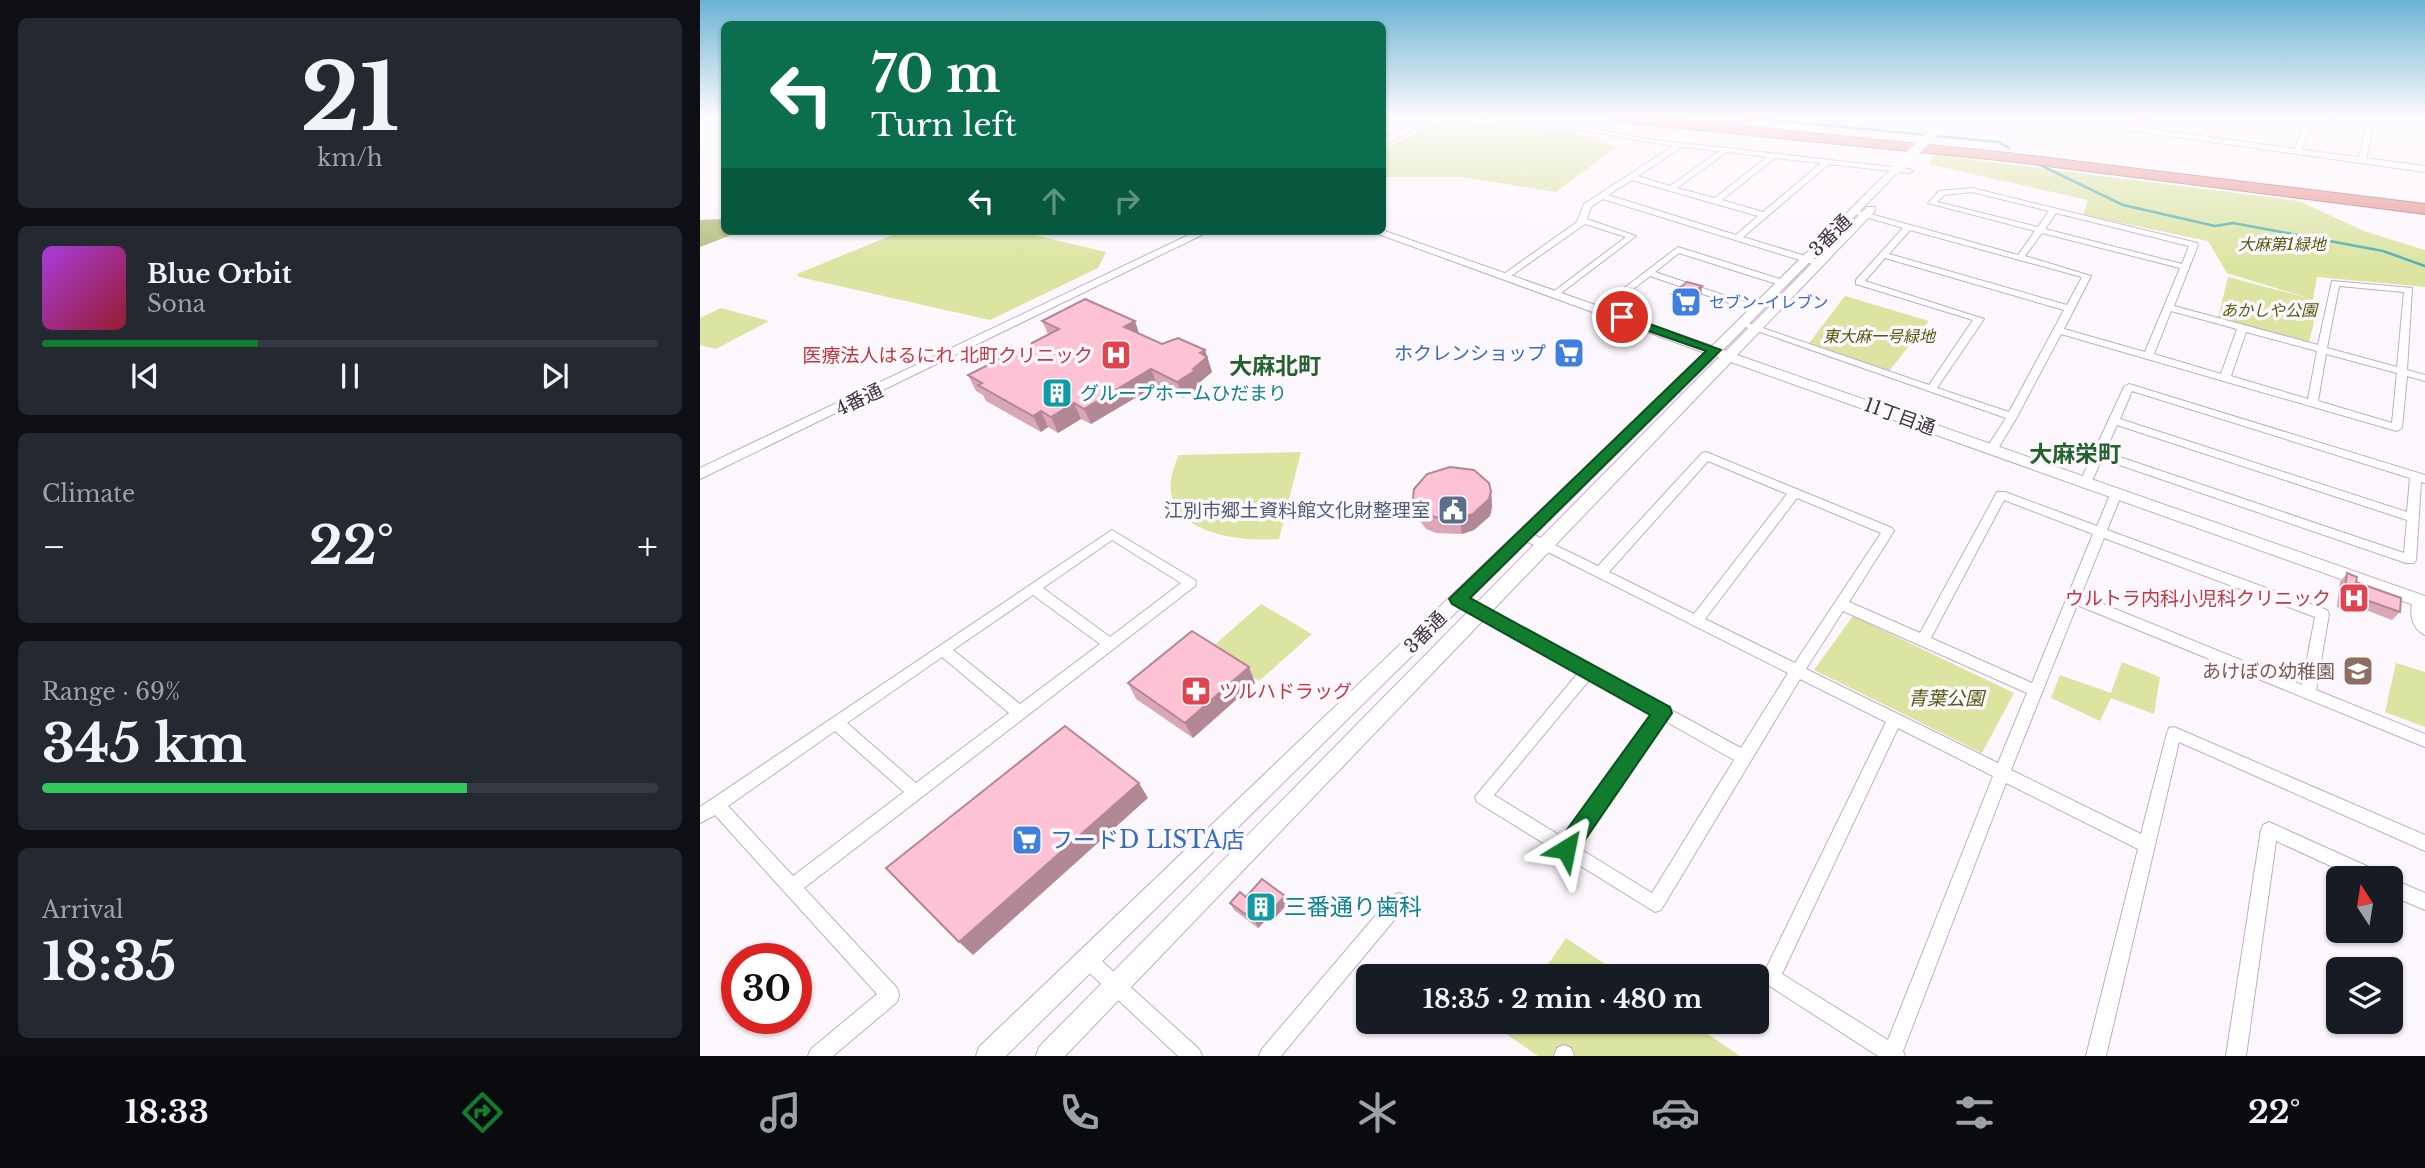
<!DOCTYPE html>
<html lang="en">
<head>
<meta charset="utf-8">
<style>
	body { margin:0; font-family:"Libre Baskerville","Noto Sans JP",serif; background:#242831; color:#f1f3f6; height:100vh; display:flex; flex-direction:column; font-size:26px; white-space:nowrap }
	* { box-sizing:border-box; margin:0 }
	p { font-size:23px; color:#9ea1a6 }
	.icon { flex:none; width:38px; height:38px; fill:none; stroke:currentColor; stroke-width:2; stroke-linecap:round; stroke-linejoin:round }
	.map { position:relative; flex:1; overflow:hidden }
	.details { display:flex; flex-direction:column; gap:18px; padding:18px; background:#0d0f14; width:700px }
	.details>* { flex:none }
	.hud { position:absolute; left:21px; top:21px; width:665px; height:214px; border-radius:10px; box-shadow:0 2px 5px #0004; background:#0b6e4f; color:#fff; overflow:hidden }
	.needle { width:46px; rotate:348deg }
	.tools { position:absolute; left:1626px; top:866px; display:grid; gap:14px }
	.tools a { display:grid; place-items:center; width:77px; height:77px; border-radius:10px; background:#171b24; box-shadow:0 2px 5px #0004; font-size:35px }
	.speed { position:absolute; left:21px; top:943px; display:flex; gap:14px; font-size:35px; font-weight:700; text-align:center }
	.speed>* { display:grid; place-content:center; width:91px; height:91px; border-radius:50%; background:#171b24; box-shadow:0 2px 5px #0004; line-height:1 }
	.speed .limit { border:10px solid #d22; background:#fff; color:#111 }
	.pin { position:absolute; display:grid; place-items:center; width:60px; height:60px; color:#fff; margin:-30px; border:4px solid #fff; border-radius:50%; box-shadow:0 2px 7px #0007 }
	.me { position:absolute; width:77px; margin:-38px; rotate:35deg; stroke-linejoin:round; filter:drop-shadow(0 0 5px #0008) }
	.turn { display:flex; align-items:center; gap:24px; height:147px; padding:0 35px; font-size:32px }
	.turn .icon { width:91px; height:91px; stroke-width:2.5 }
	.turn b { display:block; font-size:49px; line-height:60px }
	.lanes { display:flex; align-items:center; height:66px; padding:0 35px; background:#0003; justify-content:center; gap:35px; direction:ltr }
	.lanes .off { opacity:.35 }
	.big { font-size:52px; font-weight:700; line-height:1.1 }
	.details .widget { flex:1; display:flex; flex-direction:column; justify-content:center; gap:10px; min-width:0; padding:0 24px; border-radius:10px; background:#242831 }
	.details .dial { align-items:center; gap:0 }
	.dial b { font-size:91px; line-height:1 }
	.song { display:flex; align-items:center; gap:21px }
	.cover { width:84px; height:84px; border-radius:10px; background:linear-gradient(135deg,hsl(280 70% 55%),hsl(350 70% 35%)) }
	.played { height:7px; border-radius:4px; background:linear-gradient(90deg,#117b2e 35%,#363941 35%) }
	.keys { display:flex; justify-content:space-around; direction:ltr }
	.heat { display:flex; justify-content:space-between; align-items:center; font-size:38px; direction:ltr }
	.charge { height:10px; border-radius:5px; background:linear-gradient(90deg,#34c759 69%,#363941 0) }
	.trip { position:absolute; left:656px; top:964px; width:413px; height:70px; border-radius:10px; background:#171b24; box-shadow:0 2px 5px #0004; font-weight:700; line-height:70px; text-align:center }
	.tabs { display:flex; height:112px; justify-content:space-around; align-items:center; background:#090b0e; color:#9ea1a6 }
	.tabs .icon { width:49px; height:49px }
	.tabs .on { color:#117b2e }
	.tabs b { font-size:32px; color:#f1f3f6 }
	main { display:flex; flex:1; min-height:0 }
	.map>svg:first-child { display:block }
</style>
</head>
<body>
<main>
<section class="details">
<div class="widget dial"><b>21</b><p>km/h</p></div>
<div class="widget">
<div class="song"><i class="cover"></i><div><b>Blue Orbit</b><p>Sona</p></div></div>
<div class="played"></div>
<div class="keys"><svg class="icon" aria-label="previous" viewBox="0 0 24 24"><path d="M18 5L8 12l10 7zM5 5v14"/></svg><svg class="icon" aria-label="pause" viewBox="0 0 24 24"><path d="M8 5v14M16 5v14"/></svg><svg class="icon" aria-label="next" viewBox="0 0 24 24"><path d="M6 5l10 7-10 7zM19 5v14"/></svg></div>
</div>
<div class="widget"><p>Climate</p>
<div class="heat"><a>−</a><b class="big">22°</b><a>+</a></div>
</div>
<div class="widget"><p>Range · 69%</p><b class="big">345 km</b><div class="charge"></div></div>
<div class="widget"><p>Arrival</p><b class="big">18:35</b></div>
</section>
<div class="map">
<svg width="1725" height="1056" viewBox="0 0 1725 1056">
	<rect width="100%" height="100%" fill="#fcf7fd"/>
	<g fill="#dbe4a0">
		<polygon points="746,119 872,132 917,147 856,192 761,177 683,177 683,149"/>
		<polygon points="1235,155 1599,201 1664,231 1725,250 1725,287 1617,277 1613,300 1619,302 1609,342 1518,318 1528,277 1611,299 1527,273 1508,241 1383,215 1388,200 1228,164"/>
		<polygon points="202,231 317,231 406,252 398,268 290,320 99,277 97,274"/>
		<polygon points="1145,296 1229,321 1189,371 1109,343"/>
		<polygon points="21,308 69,321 16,349 0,345 0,318"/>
		<path d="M601 452 579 539C526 543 444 527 479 455Z"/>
		<polygon points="561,604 612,634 559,681 510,649"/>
		<polygon points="1153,616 1314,693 1282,753 1114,670"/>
		<polygon points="1422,662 1460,677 1454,714 1411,698 1400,721 1351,698 1360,675 1411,693"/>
		<polygon points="1696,663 1725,672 1725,727 1685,712"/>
		<polygon points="866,938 923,976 840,976"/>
		<polygon points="808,1022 990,1022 1040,1056 838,1056 802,1031"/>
	</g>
	<polygon fill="#b2ba78" points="24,219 24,231 42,231 0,247 0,220"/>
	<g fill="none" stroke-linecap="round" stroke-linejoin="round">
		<g stroke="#50aeb2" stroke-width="2.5">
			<polyline points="1039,117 1299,142 1309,148"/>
			<polyline points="1338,164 1423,205 1515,226 1533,223 1683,251 1725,266"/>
		</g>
		<g stroke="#c5abc8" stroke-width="2">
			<g id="minor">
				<path d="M766 117H793L875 125 947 139 1209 169 1213 171 1209 173 1129 164 1043 237 1122 261 1123 263 1119 266 903 199 891 207 887 219 936 236 856 297 853 296V292L926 237 885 224 808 278 801 276 877 222 884 204 973 146 875 129ZM982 147 1019 151 970 186 938 176ZM1027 152 1067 157 1015 198 977 188ZM1075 158 1121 163 1063 212 1022 200ZM932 180 1058 216 1036 235 908 195Z"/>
				<polygon points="1512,117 1518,117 1506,141 1502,141"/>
				<polygon points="1588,117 1609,117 1668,125 1672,117 1679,117 1673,127 1666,160 1662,162 1658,160 1666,129 1613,122 1601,152 1597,154 1593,152 1606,121"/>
				<path d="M1272 188 1497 243 1498 245 1474 306 1618 345 1632 281 1712 288 1707 370 1725 375V381L1707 376 1702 428 1697 431 1693 430 1361 334 1317 417 1296 452 1292 453 1286 449 1306 418 1037 324 1042 321 1045 322 1229 385 1273 320 1156 284V280L1203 228 1149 212 1156 210 1318 255 1335 231 1228 203 1239 191ZM1272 192 1349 211 1338 227 1237 202 1244 195ZM1356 213 1489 246 1482 264 1345 229ZM1210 230 1382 277 1367 305 1189 254ZM1342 233 1480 268 1445 352 1364 329 1391 276 1325 256ZM1185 258 1364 310 1309 412 1237 388 1284 319 1165 281ZM1639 286 1704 292 1697 367 1627 348ZM1471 311 1537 329 1521 374 1454 354ZM1546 332 1617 351 1608 399 1531 376ZM1626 354 1697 373 1692 423 1618 401Z"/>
				<polygon points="978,247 1086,281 1087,283 1080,285 979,253 955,272 1059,307 1059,311 1053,311 950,276 904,312 898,312 898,308"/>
				<path d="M1429 384 1725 475V483L1721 482 1716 560 1714 563H1706L1402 459 1390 485H1382L1380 482 1424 387ZM1432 391 1710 478 1707 512 1420 419ZM1417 425 1707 520 1704 553 1405 452Z"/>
				<path d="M1006 452 1192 528 1194 531 1149 602 1220 633 1297 492H1305L1397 526 1412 490H1420L1422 493 1407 530 1627 610 1629 614 1616 690 1725 734V747L1377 605 1311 770 1441 834 1467 733 1469 728 1474 727 1725 835V851L1479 742 1406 1056H1386L1438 849 1306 783 1203 1051 1205 1056H1178L1065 983 1062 977 1186 722 1100 679 961 910 955 912 777 802 775 797 878 673 753 602 751 599 753 596 758 594 1041 748 1088 673 820 538 818 535 820 532H828L898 566 1002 453ZM1008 461 1087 494 994 614 909 572ZM1097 498 1181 533 1095 663 1005 619ZM1304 500 1393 534 1332 683 1231 638ZM1404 538 1615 617 1602 685 1381 595ZM1143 611 1327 693 1298 763 1106 669ZM890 679 953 715 864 838 794 795ZM965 721 1034 760 952 893 877 847ZM1198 728 1293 776 1188 1040 1082 974Z"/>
				<path d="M412 530 495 580 496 583 495 586 104 888 197 988 199 995 197 1002 133 1056H108L111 1049 177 994 15 815 0 823V807ZM412 540 481 583 410 637 343 588ZM333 595 400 644 320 704 253 650ZM242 657 309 713 216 783 147 723ZM135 731 204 792 93 876 28 806Z"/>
				<path d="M1719 595 1725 599V635C1710 628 1709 611 1714 596Z"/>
				<polygon points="1569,822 1680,872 1682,878 1657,878 1576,841 1546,1056 1526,1056 1561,830 1563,825"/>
				<polygon points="1688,878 1690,878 1725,893 1725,910 1690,895 1690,878"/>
				<polygon points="699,893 705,895 708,901 705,907 581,1056 559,1056 562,1049 693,895"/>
				<polygon points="387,950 393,953 499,1049 502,1056 478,1056 381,965 378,959 381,953"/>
				<polygon points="864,1045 871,1048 874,1056 854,1056 857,1048"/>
			</g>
		</g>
		<g stroke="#c5abc8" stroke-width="2">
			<g id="tertiary">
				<polygon points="727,117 738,117 682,146 682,139"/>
				<polygon points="1256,117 1265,117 1255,129 1249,129 1248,127"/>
				<polygon points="1332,117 1357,117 1725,166 1725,172"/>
				<polygon points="1193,167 1201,169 1023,350 1026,351 1167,207 1175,207 1175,211 1037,355 1725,596 1725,609 1031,362 365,1056 336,1056 339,1047 1019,357 1016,356 306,1056 276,1056 279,1047 1005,353 670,231 682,230 1012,346"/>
				<polygon points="497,231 510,231 0,479 0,468"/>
			</g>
		</g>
		<g stroke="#ad7478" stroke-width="2">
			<polygon id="motorway" points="903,117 953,117 1308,153 1725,204 1725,214 1308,161 910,121"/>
		</g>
		<use href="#minor" fill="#fff" fill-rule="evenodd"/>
		<use href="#tertiary" fill="#fff" fill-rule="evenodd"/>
		<use href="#motorway" fill="#e99797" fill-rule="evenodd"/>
		<g stroke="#c5abc8" stroke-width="10" stroke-linecap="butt">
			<polyline id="tertiary-bridge" points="1196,169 1240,126"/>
		</g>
		<use href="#tertiary-bridge" stroke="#fff" stroke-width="10"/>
	</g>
	<g fill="#daa7b6">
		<polygon points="1427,117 1460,117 1456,125 1426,118"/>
		<polygon points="972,294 1001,298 986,311 971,306"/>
		<polygon points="342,321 440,334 462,344 505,350 512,372 500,382 501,386 483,398 457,385 391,424 381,419 358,433 348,427 341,432 286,401 283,395 276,391 268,375 301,358 298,352 321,352 329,348 348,334"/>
		<polygon points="791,491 792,507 790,516 774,530 762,534 736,533 726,529 715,514 713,498"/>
		<polygon points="1647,573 1656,582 1700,612 1692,620 1658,607 1653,613 1637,607 1640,582"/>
		<polygon points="549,667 555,683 493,738 436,699 428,683"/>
		<polygon points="546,897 588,903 575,918 571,915 558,928 534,910 530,903"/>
	</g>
	<g fill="#b18894">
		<polygon points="1002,286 1001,298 986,311 987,299"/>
		<polygon points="435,321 440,336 424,327"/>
		<polygon points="505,350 512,372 500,382 501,386 483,398 477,382 493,369 500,353"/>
		<polygon points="451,369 457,385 391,424 384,409"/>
		<polygon points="374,403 381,419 358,433 351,417"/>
		<polygon points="341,411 348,427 341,432 333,416"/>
		<polygon points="791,491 792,507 790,516 774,530 762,534 760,518"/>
		<polygon points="549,667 555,683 493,738 485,723"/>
		<polygon points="439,783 448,798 273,955 259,942"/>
		<polygon points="585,896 588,903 575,918 571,911"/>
		<polygon points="567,908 571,915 558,928 555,921"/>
	</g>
	<g fill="#fdc2d4" stroke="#b18894" stroke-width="2">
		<polygon points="987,282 1002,286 987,299 972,294"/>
		<polygon points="385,299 435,321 424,327 462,344 478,338 505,350 500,353 507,357 493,369 496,370 477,382 451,369 384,409 374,403 351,417 341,411 333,416 278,385 282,383 268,375 306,356 298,352 310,346 321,352 329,348 332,343 359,329 342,321"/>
		<polygon points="750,467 774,470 789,483 791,491 789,499 773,514 760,518 734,517 724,512 713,498 714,489 727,474"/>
		<polygon points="1647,573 1657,577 1656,582 1701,598 1700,612 1661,598 1660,605 1644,599"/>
		<polygon points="492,631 549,667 485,723 428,683"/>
		<polygon points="365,726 439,783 259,942 186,868"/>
		<polygon points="562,879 585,896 571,911 567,908 555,921 530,903 540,892 546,897"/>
	</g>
	<linearGradient id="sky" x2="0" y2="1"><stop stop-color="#6bb2d2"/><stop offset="0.44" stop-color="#fefbfe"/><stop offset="1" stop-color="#fefbfe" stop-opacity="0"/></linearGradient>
	<rect width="1725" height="265" fill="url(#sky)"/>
	<polygon fill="#117b2e" stroke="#0b501e" stroke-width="2" points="922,314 1021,350 770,598 970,707 972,713 874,856 866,859 858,856 855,849 858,842 950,715 752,604 749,599 1006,351 917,320 917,315"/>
	<defs>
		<g id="supermarket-square" transform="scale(1.575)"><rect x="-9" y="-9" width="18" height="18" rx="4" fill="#3f7fe0" stroke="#fcf7fd"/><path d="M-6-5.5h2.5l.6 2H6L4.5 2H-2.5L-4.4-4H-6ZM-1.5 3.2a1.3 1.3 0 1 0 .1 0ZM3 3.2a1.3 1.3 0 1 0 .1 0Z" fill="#fff"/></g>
		<g id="hospital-square" transform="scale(1.575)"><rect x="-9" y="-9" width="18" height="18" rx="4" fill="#e0444e" stroke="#fcf7fd"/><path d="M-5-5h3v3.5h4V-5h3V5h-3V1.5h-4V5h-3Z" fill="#fff"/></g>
		<g id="building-square" transform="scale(1.575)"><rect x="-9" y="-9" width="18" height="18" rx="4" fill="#0f9aa8" stroke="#fcf7fd"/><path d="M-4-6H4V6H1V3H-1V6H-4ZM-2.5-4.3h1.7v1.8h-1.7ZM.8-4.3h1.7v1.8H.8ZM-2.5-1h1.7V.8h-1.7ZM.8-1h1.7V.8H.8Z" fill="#fff"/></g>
		<g id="civic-square" transform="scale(1.575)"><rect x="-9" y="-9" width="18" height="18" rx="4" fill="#5c6f8a" stroke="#fcf7fd"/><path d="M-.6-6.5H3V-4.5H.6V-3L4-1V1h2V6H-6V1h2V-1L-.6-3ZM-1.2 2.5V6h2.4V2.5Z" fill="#fff"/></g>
		<g id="school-square" transform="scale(1.575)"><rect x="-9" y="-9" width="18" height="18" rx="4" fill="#8d6e63" stroke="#fcf7fd"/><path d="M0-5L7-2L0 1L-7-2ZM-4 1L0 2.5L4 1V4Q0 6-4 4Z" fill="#fff"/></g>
		<g id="pharmacy-square" transform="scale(1.575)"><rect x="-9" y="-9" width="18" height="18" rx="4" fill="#e0444e" stroke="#fcf7fd"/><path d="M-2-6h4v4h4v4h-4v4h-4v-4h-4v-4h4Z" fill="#fff"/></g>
	</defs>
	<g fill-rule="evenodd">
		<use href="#supermarket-square" x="986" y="302"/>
		<use href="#supermarket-square" x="869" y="353"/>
		<use href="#hospital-square" x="416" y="355"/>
		<use href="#building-square" x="357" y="393"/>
		<use href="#civic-square" x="753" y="510"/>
		<use href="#hospital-square" x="1654" y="598"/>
		<use href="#school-square" x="1658" y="671"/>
		<use href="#pharmacy-square" x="496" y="691"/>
		<use href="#supermarket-square" x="327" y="840"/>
		<use href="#building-square" x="561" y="907"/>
	</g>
	<g text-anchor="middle" stroke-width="7" stroke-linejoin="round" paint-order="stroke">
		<g font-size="16" font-style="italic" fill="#555b0e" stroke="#fcf7fd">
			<text x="1582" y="250">大麻第1緑地</text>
			<text x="1569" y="316">あかしや公園</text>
			<text x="1179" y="342">東大麻一号緑地</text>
		</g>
		<g font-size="16" fill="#366cbe" stroke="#fcf7fd" text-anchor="start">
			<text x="1009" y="308">セブン-イレブン</text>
		</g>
		<g font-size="19" fill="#3d333f" stroke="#fcf7fd">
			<text transform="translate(1130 235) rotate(-45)" y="7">3番通</text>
			<text transform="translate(159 399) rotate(-25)" y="7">4番通</text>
			<text transform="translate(1200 416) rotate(20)" y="7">11丁目通</text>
			<text transform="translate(725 632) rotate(-45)" y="7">3番通</text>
		</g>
		<g font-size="19" fill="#366cbe" stroke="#fcf7fd" text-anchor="end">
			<text x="846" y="360">ホクレンショップ</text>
		</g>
		<g font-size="19" fill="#be3a42" stroke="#fcf7fd" text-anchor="end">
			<text x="393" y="362">医療法人はるにれ 北町クリニック</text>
			<text x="1631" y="605">ウルトラ内科小児科クリニック</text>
			<text x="519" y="698" text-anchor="start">ツルハドラッグ</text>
		</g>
		<g font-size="19" fill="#0d838f" stroke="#fcf7fd" text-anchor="start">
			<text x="380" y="400">グループホームひだまり</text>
		</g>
		<g font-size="19" fill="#4e5e75" stroke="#fcf7fd" text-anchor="end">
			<text x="730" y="517">江別市郷土資料館文化財整理室</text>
		</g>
		<g font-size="19" fill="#785e54" stroke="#fcf7fd" text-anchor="end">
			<text x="1635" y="678">あけぼの幼稚園</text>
		</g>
		<g font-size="19" font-style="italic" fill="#555b0e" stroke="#fcf7fd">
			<text x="1246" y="705">青葉公園</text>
		</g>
		<g font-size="23" font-weight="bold" fill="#266130" stroke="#fcf7fd">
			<text x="575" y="374">大麻北町</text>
			<text x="1375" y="462">大麻栄町</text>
		</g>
		<g font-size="23" fill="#366cbe" stroke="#fcf7fd" text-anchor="start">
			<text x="350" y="848">フードD LISTA店</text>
		</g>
		<g font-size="23" fill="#0d838f" stroke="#fcf7fd" text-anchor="start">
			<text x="584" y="915">三番通り歯科</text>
		</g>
	</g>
</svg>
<div class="tools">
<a><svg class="needle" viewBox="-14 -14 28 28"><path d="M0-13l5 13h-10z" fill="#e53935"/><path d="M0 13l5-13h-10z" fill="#9ea1a6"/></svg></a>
<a><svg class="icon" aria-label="layers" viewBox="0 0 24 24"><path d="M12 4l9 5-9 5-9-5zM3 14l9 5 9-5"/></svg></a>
</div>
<div class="speed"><div class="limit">30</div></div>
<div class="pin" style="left:922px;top:317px;background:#d93025"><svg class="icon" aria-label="arrive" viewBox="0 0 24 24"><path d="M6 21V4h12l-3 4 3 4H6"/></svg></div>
<svg class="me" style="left:866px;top:849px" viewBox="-20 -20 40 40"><path d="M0-17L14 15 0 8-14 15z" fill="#117b2e" stroke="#fff" stroke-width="4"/></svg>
<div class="trip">18:35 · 2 min · 480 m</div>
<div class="hud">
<div class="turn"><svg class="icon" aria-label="left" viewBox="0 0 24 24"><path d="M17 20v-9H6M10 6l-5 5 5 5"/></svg><div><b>70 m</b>Turn left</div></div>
<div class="lanes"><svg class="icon" aria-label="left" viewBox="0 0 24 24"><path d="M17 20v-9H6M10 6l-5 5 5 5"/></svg><svg class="icon off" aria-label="ahead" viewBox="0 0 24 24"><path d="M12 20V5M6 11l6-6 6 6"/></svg><svg class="icon off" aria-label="right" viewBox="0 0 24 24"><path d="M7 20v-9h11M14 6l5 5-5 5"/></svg></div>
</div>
</div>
</main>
<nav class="tabs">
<b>18:33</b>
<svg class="icon on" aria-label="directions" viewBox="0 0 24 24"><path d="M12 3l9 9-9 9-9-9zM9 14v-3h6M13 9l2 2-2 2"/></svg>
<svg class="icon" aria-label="music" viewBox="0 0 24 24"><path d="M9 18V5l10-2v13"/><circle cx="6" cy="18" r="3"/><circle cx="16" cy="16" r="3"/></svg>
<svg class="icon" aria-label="phone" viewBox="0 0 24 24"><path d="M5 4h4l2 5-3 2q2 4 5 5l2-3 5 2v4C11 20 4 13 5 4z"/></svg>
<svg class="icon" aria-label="climate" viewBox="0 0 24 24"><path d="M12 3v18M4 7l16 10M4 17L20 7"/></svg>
<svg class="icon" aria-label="car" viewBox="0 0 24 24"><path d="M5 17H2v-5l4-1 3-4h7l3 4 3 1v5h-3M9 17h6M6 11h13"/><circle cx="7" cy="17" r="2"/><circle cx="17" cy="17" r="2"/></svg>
<svg class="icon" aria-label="filters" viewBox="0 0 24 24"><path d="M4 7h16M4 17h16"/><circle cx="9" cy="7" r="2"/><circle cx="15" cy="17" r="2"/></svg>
<b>22°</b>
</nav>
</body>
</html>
